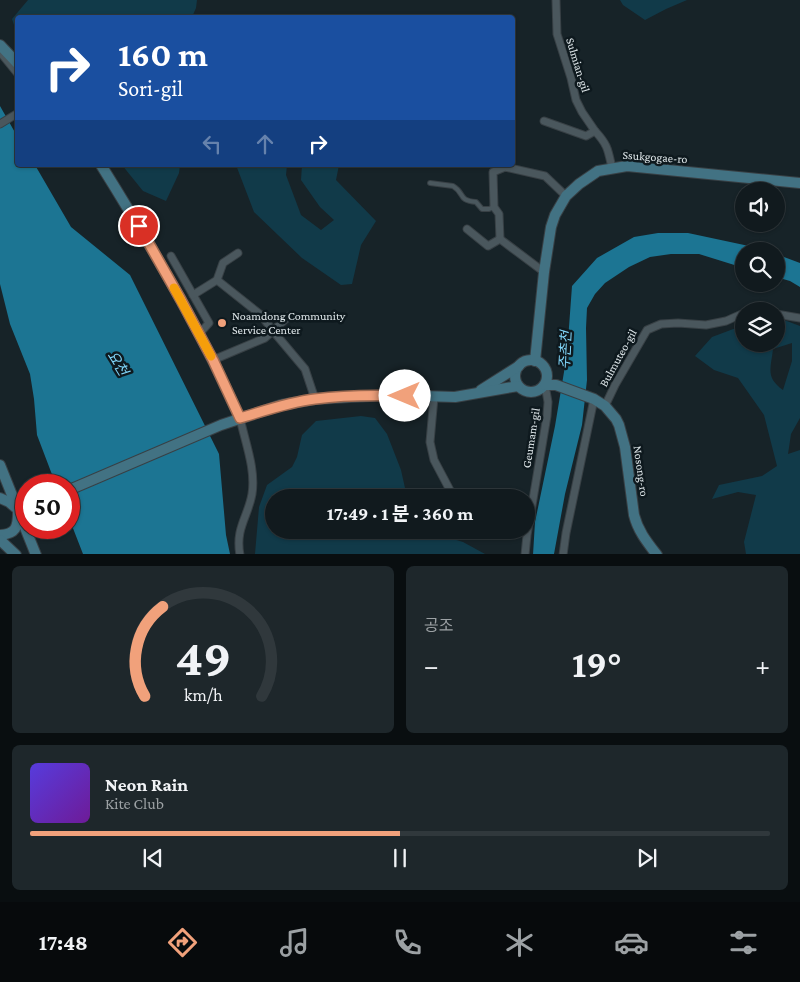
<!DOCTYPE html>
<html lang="ko">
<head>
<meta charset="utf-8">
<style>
	body { margin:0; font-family:"Crimson Pro","Noto Sans KR",serif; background:#1e272b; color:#f1f3f6; height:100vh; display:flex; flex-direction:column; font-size:19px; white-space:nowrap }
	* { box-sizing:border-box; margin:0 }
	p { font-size:16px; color:#9ca1a4 }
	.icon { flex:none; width:28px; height:28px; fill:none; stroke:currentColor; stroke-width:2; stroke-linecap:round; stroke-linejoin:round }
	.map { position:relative; height:554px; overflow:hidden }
	.details { display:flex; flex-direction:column; gap:12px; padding:12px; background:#090e10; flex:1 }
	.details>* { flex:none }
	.guide { position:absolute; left:15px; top:15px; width:500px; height:152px; border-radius:5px; box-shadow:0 1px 4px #0004,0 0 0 1px #30383c; background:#1a4fa0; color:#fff; overflow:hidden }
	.buttons { position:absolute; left:735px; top:182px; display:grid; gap:10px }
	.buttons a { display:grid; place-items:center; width:50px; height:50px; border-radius:50%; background:#111a1e; box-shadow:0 1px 4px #0004,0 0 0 1px #30383c; font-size:25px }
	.speed { position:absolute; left:15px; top:474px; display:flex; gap:10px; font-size:25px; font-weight:700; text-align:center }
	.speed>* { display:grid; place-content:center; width:65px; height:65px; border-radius:50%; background:#111a1e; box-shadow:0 1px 4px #0004,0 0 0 1px #30383c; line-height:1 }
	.speed .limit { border:8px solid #d22; background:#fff; color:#111 }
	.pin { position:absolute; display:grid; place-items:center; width:42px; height:42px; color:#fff; margin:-21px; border:2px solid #fff; border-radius:50%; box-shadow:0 1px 5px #0007 }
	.me { position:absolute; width:55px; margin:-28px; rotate:270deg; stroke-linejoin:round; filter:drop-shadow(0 0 4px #0008) }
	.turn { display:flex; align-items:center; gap:18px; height:105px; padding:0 20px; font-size:22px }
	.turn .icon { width:65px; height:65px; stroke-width:2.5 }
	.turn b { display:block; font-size:35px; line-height:42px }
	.lanes { display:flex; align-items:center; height:48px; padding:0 20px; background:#0003; justify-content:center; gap:25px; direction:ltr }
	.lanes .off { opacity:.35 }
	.big { font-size:38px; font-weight:700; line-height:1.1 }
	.details .widget { flex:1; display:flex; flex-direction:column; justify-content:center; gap:8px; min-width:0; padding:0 18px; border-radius:8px; background:#1e272b }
	.details .dial { align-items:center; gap:0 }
	.dial svg { height:130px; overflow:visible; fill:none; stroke:#30383c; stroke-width:7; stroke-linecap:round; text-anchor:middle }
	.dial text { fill:#f1f3f6; stroke:none }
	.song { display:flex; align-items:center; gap:15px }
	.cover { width:60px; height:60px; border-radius:8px; background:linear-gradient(135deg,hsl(250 70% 55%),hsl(280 70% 35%)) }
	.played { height:5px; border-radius:2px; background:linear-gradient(90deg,#f1a17b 50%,#30383c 50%) }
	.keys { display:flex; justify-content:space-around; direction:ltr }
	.heat { display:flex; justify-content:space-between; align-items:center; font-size:28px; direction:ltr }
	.details .tiles { flex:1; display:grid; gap:12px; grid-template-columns:1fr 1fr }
	.widget:last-child { grid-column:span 2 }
	.trip { position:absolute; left:265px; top:489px; width:270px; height:50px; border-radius:25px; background:#111a1e; box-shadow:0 1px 4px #0004,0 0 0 1px #30383c; font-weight:700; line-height:50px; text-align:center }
	.menu { display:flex; height:80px; justify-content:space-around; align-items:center; background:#070a0c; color:#9ca1a4 }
	.menu .icon { width:35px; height:35px }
	.menu .on { color:#f1a17b }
	.menu b { font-size:22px; color:#f1f3f6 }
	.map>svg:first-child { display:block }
</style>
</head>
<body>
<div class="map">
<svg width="800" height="555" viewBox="0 0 800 555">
	<rect width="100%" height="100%" fill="#172328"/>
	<g fill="#113a49" fill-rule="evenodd">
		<polygon points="28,0 197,0 196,8 192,17 18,18 17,34 12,19"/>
		<polygon points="620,0 687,0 666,9 645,20 623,5"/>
		<polygon points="122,165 180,165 179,173 166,201 143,191"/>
		<polygon points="236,165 287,165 286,175 301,215 321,230 334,220 320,207 301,180 302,165 339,165 336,180 376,221 361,245 352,284 341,285 302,258 254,212"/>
		<path d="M776 317 800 326V418L791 434 788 454 800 450V554H746L744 542 756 495 738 492 712 499 719 485 762 476 777 466 764 415 738 378 714 370 695 356 712 337 744 325V344H776ZM792 343V361L783 390C765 377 771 368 773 349Z"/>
		<polygon points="361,416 375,418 387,434 401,470 407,497 274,498 274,530 424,530 463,542 485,554 255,554 259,507 267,485 292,467 297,457 302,435 316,421"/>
	</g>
	<g fill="#1c7593">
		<polygon points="0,106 17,136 18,165 35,165 71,227 130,275 219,454 226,535 230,554 83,554 69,518 69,485 56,485 37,435 34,399 30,374 10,324 0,284"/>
		<polygon points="658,233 688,233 763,249 770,251 744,251 744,268 699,254 671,254 650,257 629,267 605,283 595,294 587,308 586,328 587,380 582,425 565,494 554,554 533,555 535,522 555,426 567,354 572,286 597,258 634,237"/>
		<polygon points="776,254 800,263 800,287 790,281 776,277"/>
	</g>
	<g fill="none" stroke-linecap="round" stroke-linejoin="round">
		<g stroke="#384045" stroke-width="6">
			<path id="lane" d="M430 183 453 186C466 194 457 200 476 202L482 209H489L494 207"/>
		</g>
		<g stroke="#384045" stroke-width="9">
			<g id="street">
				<polyline points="556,0 557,34 571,78 576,100 582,112 595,131"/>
				<polyline points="0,52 18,74"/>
				<path d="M544 121 586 136 595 131C608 145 608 150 612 168"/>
				<polyline points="0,124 18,113"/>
				<polyline points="467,229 488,246 500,239 544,272"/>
				<polyline points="500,239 499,214 494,207 493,172 505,167 545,176 566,196"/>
				<polyline points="171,256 209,323 199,334"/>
				<polyline points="217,280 261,315 273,331 305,369 315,399"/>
				<polyline points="193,295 217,280 223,263 238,253"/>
				<polyline points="776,314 800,318"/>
				<polyline points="213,360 265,338 289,316"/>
				<polyline points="434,397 430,442 434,460 452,494 463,498"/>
				<polyline points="605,406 615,385 647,330 661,324 678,323 706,325 726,321 744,313"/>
				<path d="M240 418C245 442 256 469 252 494 248 517 235 528 240 555"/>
				<polyline points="525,555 527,535 547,416 548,402 545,385"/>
				<polyline points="563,555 566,533 594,399"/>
			</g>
		</g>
		<g stroke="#384045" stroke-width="12">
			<g id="secondary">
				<polyline points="0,45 18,64"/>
				<path d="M101 165C141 229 180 295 214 363 223 381 231 400 240 418"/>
				<circle cx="531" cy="376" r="16"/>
				<polyline points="535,361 544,272 551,227 555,215 566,196 579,184 598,171 627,166 800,183"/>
				<path d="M545 385H556L594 399 605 406 616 419 619 425 625 447 634 515C638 531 647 542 657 555"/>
				<polyline points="481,390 519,366"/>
				<polyline points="0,465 36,555"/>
				<polyline points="69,490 221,425 281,405 315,399 350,397 390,395 455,397 518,386"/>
				<polyline points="0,498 9,502 16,508"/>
				<path d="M0 535C16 534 18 527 18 512"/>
				<polyline points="0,540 16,555"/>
			</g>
		</g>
		<use href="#lane" stroke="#4a575d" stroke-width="4"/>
		<use href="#street" stroke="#4a575d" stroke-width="7"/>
		<use href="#secondary" stroke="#427283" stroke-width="10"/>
	</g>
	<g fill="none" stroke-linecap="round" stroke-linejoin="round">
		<g stroke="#9d6950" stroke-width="12">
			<path id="route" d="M139 226 181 300 213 360 240 418C264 411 289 402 315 399 345 395 375 395 405 396"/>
		</g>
		<use href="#route" stroke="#f1a17b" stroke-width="9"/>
		<polyline stroke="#f59e0b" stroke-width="9" points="174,288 211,356"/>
	</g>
	<circle fill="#f1a17b" stroke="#0e191e" stroke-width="2" cx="222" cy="323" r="5"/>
	<g text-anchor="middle" stroke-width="5" stroke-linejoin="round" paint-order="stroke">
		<g font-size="12" fill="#dee6e9" stroke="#0e191e">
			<text transform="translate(578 65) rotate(73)" y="4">Sulmian-gil</text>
			<text transform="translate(655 157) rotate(4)" y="4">Ssukgogae-ro</text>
			<text transform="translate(618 358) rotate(-61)" y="4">Bulmuteo-gil</text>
			<text transform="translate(531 438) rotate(-81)" y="4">Geumam-gil</text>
			<text transform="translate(641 471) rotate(82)" y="4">Nosong-ro</text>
		</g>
		<g font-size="12" fill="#dee6e9" stroke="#0e191e" text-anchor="start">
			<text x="232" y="320">Noamdong Community<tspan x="232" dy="14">Service Center</tspan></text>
		</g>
		<g font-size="14" font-style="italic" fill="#82d8fc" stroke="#0e191e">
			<text transform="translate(565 350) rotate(-87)" y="5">주촌천</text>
			<text transform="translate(118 363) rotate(58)" y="5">요천</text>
		</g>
	</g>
</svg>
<div class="buttons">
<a><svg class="icon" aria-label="sound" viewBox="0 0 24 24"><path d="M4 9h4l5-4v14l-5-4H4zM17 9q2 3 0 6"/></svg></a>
<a><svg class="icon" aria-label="search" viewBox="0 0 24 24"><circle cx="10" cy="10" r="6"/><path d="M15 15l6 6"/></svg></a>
<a><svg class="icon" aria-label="layers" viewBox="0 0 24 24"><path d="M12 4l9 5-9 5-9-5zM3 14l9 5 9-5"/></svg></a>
</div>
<div class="speed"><div class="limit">50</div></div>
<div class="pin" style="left:139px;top:226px;background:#d93025"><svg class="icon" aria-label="arrive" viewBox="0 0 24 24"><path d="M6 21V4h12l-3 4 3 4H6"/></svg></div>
<svg class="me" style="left:405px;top:396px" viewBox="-20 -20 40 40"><circle r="19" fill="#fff"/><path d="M0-13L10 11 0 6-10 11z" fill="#f1a17b"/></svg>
<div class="trip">17:49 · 1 분 · 360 m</div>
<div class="guide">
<div class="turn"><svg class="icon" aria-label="right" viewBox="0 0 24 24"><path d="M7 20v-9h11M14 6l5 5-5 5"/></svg><div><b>160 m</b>Sori-gil</div></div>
<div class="lanes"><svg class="icon off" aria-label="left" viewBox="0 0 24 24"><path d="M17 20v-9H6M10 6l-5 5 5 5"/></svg><svg class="icon off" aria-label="ahead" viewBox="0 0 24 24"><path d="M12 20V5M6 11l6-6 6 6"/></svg><svg class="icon" aria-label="right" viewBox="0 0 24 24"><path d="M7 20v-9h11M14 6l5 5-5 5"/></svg></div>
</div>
</div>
<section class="details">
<div class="tiles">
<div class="widget dial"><svg viewBox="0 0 100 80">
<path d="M14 69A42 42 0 1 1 86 69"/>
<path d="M14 69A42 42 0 0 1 25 14" stroke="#f1a17b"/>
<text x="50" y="56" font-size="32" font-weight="700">49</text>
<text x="50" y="72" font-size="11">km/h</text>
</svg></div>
<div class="widget"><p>공조</p>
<div class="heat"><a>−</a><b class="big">19°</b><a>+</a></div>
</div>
<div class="widget">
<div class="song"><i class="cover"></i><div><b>Neon Rain</b><p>Kite Club</p></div></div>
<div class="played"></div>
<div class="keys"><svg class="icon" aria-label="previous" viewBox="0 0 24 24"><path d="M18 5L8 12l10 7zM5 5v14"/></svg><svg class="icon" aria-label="pause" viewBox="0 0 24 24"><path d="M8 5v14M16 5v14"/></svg><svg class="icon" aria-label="next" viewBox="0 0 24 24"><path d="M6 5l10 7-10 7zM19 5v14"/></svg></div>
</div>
</div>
</section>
<nav class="menu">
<b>17:48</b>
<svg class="icon on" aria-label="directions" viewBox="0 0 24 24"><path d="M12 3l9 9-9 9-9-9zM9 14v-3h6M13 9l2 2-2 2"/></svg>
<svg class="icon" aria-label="music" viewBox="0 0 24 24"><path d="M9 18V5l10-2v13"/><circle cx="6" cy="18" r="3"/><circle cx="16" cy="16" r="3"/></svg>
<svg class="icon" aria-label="phone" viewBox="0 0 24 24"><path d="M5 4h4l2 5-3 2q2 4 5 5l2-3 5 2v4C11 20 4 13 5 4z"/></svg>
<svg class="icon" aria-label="climate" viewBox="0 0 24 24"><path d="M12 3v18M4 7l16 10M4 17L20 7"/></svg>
<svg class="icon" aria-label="car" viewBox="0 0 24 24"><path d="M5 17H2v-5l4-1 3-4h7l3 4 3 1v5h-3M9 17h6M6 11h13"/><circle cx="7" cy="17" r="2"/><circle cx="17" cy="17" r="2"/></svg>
<svg class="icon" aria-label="filters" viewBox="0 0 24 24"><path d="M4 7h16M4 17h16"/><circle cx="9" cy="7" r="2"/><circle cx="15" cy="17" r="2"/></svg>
</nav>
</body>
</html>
